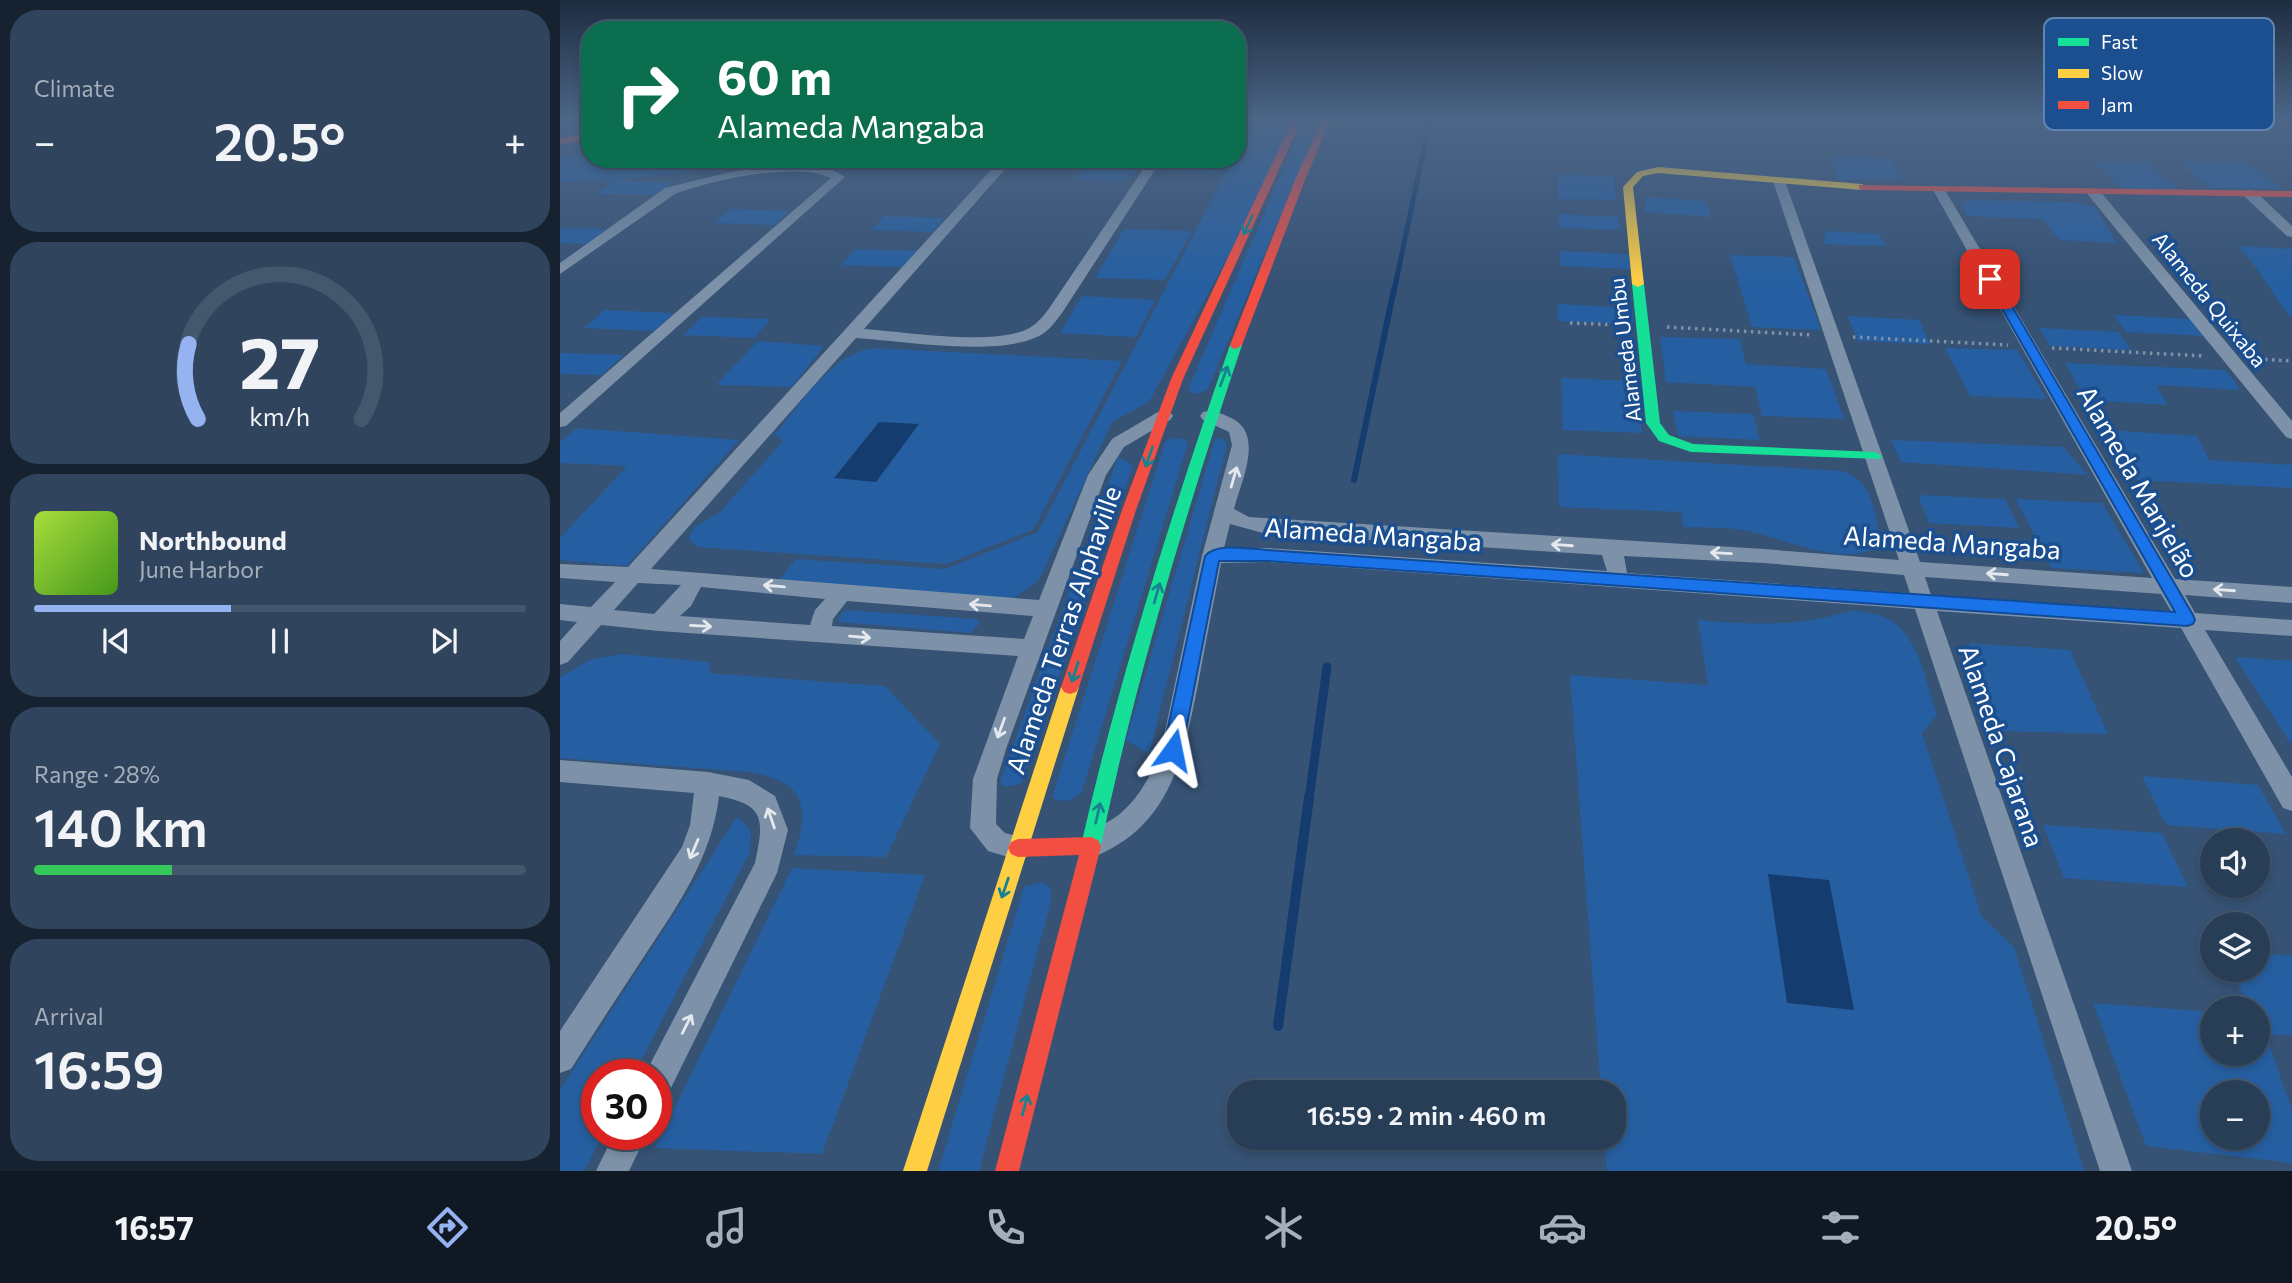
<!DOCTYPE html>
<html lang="en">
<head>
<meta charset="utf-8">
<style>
	body { margin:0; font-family:Commissioner,sans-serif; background:#30455d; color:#f1f3f6; height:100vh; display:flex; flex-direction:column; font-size:26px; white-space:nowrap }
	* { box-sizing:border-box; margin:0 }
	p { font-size:23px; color:#a5aeba }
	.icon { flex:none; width:38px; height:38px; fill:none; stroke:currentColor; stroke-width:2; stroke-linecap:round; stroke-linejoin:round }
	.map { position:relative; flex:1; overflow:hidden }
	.drawer { display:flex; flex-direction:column; gap:10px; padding:10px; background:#162230; width:560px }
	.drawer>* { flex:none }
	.guide { position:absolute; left:21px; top:21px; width:665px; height:147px; border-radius:28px; box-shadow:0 4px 10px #0003,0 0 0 2px #44576d; background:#0b6e4f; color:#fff; overflow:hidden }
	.fabs { position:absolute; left:1640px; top:828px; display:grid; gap:14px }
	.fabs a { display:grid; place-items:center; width:70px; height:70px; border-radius:50%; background:#283e57; box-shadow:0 4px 10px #0003,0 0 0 2px #44576d; font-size:35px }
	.speed { position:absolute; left:21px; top:1059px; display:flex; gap:14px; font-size:35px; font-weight:700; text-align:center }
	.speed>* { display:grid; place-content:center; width:91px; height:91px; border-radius:50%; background:#283e57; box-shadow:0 4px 10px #0003,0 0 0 2px #44576d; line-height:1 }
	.speed .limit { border:10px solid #d22; background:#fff; color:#111 }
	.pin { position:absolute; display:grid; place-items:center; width:60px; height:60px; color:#fff; margin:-30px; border-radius:14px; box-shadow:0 4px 10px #0006 }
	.me { position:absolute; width:77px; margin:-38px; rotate:12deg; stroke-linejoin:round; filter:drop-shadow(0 0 5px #0008) }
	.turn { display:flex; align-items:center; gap:24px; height:147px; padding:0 21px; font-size:32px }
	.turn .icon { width:91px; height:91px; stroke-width:2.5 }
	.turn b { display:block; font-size:49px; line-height:60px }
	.big { font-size:52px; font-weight:600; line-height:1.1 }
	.drawer .tile { flex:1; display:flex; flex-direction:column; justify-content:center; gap:10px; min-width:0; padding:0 24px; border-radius:28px; background:#30455d }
	.drawer .dial { align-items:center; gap:0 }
	.dial svg { height:182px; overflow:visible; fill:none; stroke:#44576d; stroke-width:7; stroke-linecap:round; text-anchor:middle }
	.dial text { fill:#f1f3f6; stroke:none }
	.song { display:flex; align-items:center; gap:21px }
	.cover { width:84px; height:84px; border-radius:10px; background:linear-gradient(135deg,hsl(80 70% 55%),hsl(100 70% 35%)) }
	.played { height:7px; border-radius:4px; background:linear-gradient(90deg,#95b2f1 40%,#44576d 40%) }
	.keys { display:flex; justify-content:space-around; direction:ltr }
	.heat { display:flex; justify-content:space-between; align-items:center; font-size:38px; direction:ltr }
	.charge { height:10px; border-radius:5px; background:linear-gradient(90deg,#34c759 28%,#44576d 0) }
	.trip { position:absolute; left:667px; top:1080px; width:399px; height:70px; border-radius:28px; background:#283e57; box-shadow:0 4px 10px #0003,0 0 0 2px #44576d; font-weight:600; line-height:70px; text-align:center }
	.menu { display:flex; height:112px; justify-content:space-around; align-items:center; background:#101923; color:#a5aeba }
	.menu .icon { width:49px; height:49px }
	.menu .on { color:#95b2f1 }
	.menu b { font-size:32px; color:#f1f3f6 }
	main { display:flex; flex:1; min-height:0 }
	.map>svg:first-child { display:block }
</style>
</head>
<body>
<main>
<section class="drawer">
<div class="tile"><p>Climate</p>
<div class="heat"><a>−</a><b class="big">20.5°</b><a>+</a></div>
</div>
<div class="tile dial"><svg viewBox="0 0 100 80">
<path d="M14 69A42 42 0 1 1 86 69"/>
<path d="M14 69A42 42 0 0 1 10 36" stroke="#95b2f1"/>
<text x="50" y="56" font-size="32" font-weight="700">27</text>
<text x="50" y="72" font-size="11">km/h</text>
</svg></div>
<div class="tile">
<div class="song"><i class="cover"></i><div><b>Northbound</b><p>June Harbor</p></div></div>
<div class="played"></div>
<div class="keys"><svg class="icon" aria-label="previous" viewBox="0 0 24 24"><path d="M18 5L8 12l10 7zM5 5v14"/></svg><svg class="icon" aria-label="pause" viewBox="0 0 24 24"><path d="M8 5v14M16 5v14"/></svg><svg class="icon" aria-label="next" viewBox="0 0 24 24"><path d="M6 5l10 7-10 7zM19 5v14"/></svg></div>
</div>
<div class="tile"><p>Range · 28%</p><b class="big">140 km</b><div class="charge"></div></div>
<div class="tile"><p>Arrival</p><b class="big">16:59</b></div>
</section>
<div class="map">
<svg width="1732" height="1171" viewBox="0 0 1732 1171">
	<rect width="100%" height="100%" fill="#365274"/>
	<g fill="#265fa1" fill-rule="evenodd">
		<polygon points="694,119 738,119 702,194 589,402 552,422 479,580 456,597 439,602 214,586 236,559 385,569 478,532 673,159 677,159 677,151"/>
		<path d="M745 119H761L648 389C641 393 633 396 628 389Z"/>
		<polygon points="30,154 30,159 232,159 58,180 112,183 96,195 38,194 55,180 0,182 0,155"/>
		<polygon points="1271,155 1330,159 1341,179 1278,180"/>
		<polygon points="611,160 667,161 662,173 605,171"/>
		<polygon points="1618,161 1688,162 1722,189 1650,188"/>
		<polygon points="1534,162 1588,163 1617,189 1560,188"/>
		<polygon points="524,167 581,168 562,181 516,179"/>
		<polygon points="998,174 1054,176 1056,200 998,199"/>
		<polygon points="1085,197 1145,201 1152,217 1085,212"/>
		<polygon points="1413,200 1512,202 1535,207 1557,243 1499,240 1483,219 1407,216 1401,203"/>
		<polygon points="170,209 229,211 215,225 154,223"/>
		<polygon points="999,214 1059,217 1060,230 999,228"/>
		<polygon points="324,216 385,218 373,232 311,230"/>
		<polygon points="0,228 47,229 28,244 0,243"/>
		<polygon points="564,229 632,231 605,280 535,278"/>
		<polygon points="1266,231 1319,234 1326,246 1263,244"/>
		<path d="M1677 246 1732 249V318C1710 294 1701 268 1677 246Z"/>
		<polygon points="295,249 359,251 346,267 281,265"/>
		<polygon points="1000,251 1069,254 1071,269 1000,266"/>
		<polygon points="1170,255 1234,257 1261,330 1192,327"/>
		<polygon points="522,296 595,300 576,337 500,333"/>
		<polygon points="998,304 1072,308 1074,324 998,321"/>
		<polygon points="45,310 114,313 94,331 24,328"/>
		<polygon points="1554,315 1632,319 1647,336 1566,332"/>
		<polygon points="1288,316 1359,320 1370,344 1298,341"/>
		<polygon points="142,317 211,319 194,338 123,335"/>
		<polygon points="1479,328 1559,332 1571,350 1490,346"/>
		<polygon points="1100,337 1180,339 1186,364 1266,369 1284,419 1202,416 1195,387 1106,382"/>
		<polygon points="198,341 264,346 232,387 156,385"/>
		<path d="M313 348 562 361 473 530 386 564 137 547 129 539 134 527 159 513 223 441 215 434C242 403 271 354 313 348Z"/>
		<polygon points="1385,348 1457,350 1487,399 1410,396"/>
		<polygon points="0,353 64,355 42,375 0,374"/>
		<polygon points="1505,363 1665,370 1681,390 1596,385 1608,405 1526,400"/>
		<polygon points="1001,378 1075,381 1082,433 1003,430"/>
		<polygon points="1113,411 1193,414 1200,440 1118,436"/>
		<polygon points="16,428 179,440 67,566 0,560 0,538 67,466 0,463 0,442"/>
		<polygon points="1548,430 1637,436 1649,460 1732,465 1732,488 1577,480"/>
		<path d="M612 438 624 439 628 443 522 792C513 801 503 804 492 797L605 442Z"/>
		<polygon points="661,438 667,444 589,754 566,740 655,439"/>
		<polygon points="1331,440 1503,447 1528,475 1341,462"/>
		<path d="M998 454 1283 471C1314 483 1313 510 1321 539 1304 576 1215 535 1183 530 1164 527 1143 528 1123 527L1121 512 999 507Z"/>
		<polygon points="558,457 573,465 461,784 444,787 440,782"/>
		<polygon points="1358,495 1445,499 1459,528 1369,523"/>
		<polygon points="1456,499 1542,503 1584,573 1491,568"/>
		<polygon points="286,610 417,619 419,624 411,633 279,622 279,616"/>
		<path d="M1289 611C1356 609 1360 664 1377 715L1362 733 1422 917 1454 947 1524 1171H1047L1044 1138H1054V1092H1041L1010 675 1148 685 1138 620C1189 625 1239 627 1289 611Z"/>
		<polygon points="1409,643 1510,650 1548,734 1441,731"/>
		<path d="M61 654 150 662 149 673 325 686 380 744 326 857 234 855C251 805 244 781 189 772L0 758V677L30 660Z"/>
		<polygon points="1675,657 1732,661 1732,743 1730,743"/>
		<polygon points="1582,776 1698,785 1726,834 1606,825"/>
		<polygon points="177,817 191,830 190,852 74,1074 37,1074 37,1134 43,1134 24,1171 0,1171 0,1090"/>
		<polygon points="1483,825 1602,833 1628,887 1504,878"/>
		<polygon points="232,868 365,875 262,1154 95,1148"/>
		<polygon points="481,882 490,887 492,897 419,1171 378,1171 464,887"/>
		<path d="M1698 953 1732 956V1034L1706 1036 1732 1110V1163L1586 1146 1533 1003 1652 1012V1054H1698V1008H1690L1671 970H1698ZM1698 1092V1138H1652V1092Z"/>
	</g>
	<g fill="#153c6e">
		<polygon points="319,422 359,424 316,482 274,478"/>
		<polygon points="1208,874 1269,880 1294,1010 1227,1003"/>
	</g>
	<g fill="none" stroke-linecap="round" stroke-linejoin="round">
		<polyline stroke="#153c6e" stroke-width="5" points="834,291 870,119"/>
		<polyline stroke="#153c6e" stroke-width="6" points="794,480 834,289"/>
		<polyline stroke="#153c6e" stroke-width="9" points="749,799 767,667"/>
		<polyline stroke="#153c6e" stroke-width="10" points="718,1026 749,797"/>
		<g stroke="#7d92a8" stroke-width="3.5" stroke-dasharray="2.5 4.5" stroke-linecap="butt">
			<polyline points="1010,323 1060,325"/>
			<polyline points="1107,327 1252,335"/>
			<polyline points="1293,337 1448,345"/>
			<polyline points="1492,348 1644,356"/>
			<polyline points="1698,359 1732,361"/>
		</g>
		<g fill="#7d92a8" fill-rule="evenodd">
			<path d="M441 159H454L304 329C347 332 423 345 463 331 474 327 481 319 488 310L590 159H602L502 313C495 322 489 331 479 336 437 357 343 341 296 338L91 569 479 600 528 475 552 439 598 412H610L613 416 610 420 564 447 546 475 446 749 437 779 436 824 445 833 467 839 471 848 467 857 458 860 428 851 410 828 413 779 458 656 99 631 41 625 8 662 0 665V641L17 622 0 620V604L31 607 55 582 0 578V564L68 567ZM78 583 121 585 94 614 54 610ZM141 587 265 599 255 610 250 625 120 616 131 606ZM287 601 473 616 464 639 272 626 273 619Z"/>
			<path d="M224 165 267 167 285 177 6 426 0 427V413L271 178C238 161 148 181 115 194L0 274V263L105 188 170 172Z"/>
			<path d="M1219 177 1225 181 1360 562 1592 578 1373 190 1379 186 1385 190 1615 579 1732 587V603L1625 595 1635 613 1732 620V636L1645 630 1732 777V811L1723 808 1621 628 1377 611 1572 1171H1540L1355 609 708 562 661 563C654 601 646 640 639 679 624 755 612 827 531 858L522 854 518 846C525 830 549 824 562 812 581 795 592 773 601 750L642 556 672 445 669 432 643 420 640 416 643 412C652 410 661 413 669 417 706 432 681 481 674 509L689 517 1204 549 1339 560 1213 181ZM670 524 703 533 1042 555 1047 571 708 548H664ZM1064 556 1204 563 1344 575 1350 593 1067 573ZM1365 577 1601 594 1611 611 1371 595Z"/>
			<polygon points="1534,189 1539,190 1732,421 1732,439 1726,437 1529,196 1527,193"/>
			<polygon points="1690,190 1695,191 1732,226 1732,237 1727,236 1685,197 1685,191"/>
			<path d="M0 760 148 772 189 780 215 796 228 830 217 873 107 1096 96 1100V1074H85L195 863C204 820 206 805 159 796 152 857 118 905 85 955 60 993 35 1031 11 1069L0 1073V1031L122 847 130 825 134 793 0 782Z"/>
			<polygon points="54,1134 87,1134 69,1171 36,1171"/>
		</g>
		<g fill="#16e098" fill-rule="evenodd">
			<polygon points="1078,281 1084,284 1100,423 1109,435 1133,444 1315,452 1322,456 1320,459 1131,452 1099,441 1086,423 1072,284"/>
			<path d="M676 341 682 345C626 512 575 681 539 854L536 860 529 863 522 860 519 854C558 681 612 512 670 345Z"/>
		</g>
		<g fill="#ffcf43" fill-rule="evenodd">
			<polygon points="1098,167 1302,184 1307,187 1302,190 1098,173 1083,176 1073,187 1084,284 1078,287 1072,284 1063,187 1077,172"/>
			<polygon points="510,680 516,682 519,687 367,1171 343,1171 501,687 504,682"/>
		</g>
		<g fill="#f24e42" fill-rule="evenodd">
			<polygon points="733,119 742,119 623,379 576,510 519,687 516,692 510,694 504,692 501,687 562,510 611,379"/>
			<polygon points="762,119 771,119 745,180 682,345 676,349 672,348 670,345 735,180"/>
			<polygon points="30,134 30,140 0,144 0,138"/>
			<polygon points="1299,185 1732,191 1732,197 1302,190 1299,189"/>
			<polygon points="531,837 538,840 541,846 459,1171 435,1171 519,855 458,857 451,854 448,848 451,842 458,839"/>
		</g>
	</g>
	<defs><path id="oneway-shaft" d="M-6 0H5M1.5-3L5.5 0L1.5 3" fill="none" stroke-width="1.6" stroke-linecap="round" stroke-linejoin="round" transform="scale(1.75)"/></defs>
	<g stroke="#198292">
		<use href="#oneway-shaft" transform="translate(688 225) rotate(115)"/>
		<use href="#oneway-shaft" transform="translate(664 376) rotate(-69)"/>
		<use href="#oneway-shaft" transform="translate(589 457) rotate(110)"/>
		<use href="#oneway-shaft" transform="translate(597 593) rotate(-74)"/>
		<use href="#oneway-shaft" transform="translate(515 672) rotate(108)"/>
		<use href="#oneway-shaft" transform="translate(538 813) rotate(-77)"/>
		<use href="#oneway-shaft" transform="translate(445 888) rotate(109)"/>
		<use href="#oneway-shaft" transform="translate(465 1105) rotate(-75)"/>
	</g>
	<g stroke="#e5e9ee">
		<use href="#oneway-shaft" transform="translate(674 477) rotate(-74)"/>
		<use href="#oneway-shaft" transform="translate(1002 545) rotate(-176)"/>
		<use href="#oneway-shaft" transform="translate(1161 553) rotate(-177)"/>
		<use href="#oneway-shaft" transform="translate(1437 574) rotate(-176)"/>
		<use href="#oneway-shaft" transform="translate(214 586) rotate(-175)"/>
		<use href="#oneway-shaft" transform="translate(1664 590) rotate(-176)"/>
		<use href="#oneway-shaft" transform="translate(420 605) rotate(-175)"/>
		<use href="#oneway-shaft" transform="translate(141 626) rotate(3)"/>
		<use href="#oneway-shaft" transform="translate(300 637) rotate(5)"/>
		<use href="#oneway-shaft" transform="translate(441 728) rotate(110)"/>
		<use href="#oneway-shaft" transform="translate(211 818) rotate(-109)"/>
		<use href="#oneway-shaft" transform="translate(134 849) rotate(113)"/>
		<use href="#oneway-shaft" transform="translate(127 1024) rotate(-63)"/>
	</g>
	<linearGradient id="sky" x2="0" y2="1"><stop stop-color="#1e2d40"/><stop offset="0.42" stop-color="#4c6688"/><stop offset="1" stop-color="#4c6688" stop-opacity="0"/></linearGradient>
	<rect width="1732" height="283" fill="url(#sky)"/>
	<path fill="#1a73e8" stroke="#114b97" stroke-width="2" d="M1430 276 1436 279 1633 615 1635 620 1633 624 1627 626 708 561H659L622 750 619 756 613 758 606 756 603 750 645 556C656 542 691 549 708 550L1615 612 1425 279Z"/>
	<g text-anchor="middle" stroke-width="7" stroke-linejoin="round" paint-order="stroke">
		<g font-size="21" fill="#fff" stroke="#1b4f8f">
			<text transform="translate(1649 300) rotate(51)" y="7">Alameda Quixaba</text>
			<text transform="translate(1066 350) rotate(-97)" y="7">Alameda Umbu</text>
		</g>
		<g font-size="26" fill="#fff" stroke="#1b4f8f">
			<text transform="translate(1578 482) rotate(60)" y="9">Alameda Manjelão</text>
			<text transform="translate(813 535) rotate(4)" y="9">Alameda Mangaba</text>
			<text transform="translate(1392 543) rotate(4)" y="9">Alameda Mangaba</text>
			<text transform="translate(504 630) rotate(-71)" y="9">Alameda Terras Alphaville</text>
			<text transform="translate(1441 746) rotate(71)" y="9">Alameda Cajarana</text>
		</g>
	</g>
	<rect x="1484" y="18" width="230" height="112" rx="10" fill="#1b4f8f" stroke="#5f84b1" stroke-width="2"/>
	<rect x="1498" y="38" width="31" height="8" fill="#16e098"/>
	<rect x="1498" y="69" width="31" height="9" fill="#ffcf43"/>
	<rect x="1498" y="101" width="31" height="8" fill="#f24e42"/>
	<g font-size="19" fill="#fff">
		<text x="1541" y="49">Fast</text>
		<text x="1541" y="80">Slow</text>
		<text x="1541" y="112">Jam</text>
	</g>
</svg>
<div class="fabs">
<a><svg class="icon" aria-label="sound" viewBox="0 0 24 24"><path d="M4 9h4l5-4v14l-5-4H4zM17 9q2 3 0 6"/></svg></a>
<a><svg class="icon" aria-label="layers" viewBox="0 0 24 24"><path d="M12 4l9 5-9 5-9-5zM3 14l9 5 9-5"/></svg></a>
<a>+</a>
<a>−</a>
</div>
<div class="speed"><div class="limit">30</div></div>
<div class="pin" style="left:1430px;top:279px;background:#d93025"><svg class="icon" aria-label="arrive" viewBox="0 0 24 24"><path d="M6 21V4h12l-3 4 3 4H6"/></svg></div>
<svg class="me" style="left:613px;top:750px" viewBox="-20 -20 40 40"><path d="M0-17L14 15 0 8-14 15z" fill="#1a73e8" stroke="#fff" stroke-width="4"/></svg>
<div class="trip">16:59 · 2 min · 460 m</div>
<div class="guide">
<div class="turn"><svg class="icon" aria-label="right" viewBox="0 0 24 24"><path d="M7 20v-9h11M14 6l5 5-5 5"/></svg><div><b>60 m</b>Alameda Mangaba</div></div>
</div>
</div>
</main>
<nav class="menu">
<b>16:57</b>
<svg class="icon on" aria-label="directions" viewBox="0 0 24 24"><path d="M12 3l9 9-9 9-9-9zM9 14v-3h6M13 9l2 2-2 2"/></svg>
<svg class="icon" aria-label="music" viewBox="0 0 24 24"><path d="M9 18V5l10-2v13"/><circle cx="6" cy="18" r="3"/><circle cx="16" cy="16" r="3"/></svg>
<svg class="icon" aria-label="phone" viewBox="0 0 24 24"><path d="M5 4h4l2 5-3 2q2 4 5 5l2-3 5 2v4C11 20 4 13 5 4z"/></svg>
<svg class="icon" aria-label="climate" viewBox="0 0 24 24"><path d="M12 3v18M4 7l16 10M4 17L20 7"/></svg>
<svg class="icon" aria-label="car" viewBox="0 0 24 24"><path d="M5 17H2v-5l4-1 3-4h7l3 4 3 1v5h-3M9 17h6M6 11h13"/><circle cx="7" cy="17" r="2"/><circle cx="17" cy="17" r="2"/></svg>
<svg class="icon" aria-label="filters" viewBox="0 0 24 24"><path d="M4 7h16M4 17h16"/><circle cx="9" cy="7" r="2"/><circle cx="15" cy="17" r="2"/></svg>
<b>20.5°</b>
</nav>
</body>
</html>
